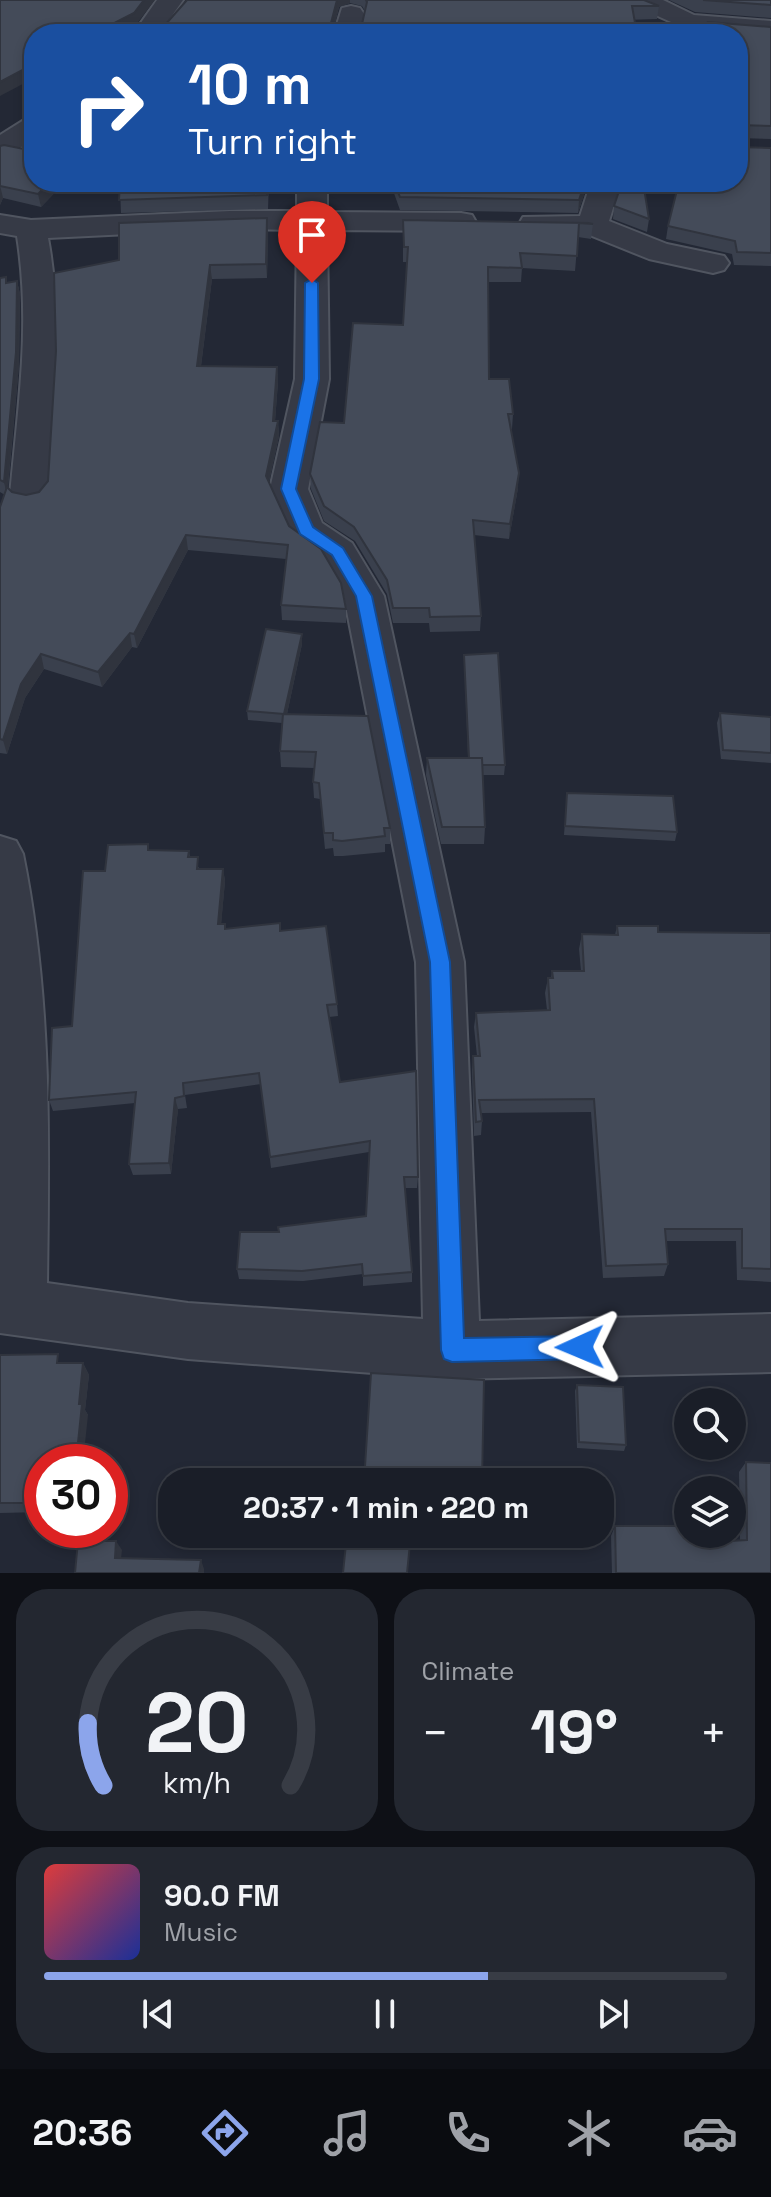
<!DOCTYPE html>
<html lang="en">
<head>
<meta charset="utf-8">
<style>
	body { margin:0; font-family:"Space Grotesk",sans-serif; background:#232730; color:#f1f3f6; height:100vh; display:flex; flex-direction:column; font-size:30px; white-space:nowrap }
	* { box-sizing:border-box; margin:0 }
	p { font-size:26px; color:#9fa2a8 }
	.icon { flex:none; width:44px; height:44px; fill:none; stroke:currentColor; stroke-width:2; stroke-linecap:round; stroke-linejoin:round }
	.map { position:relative; height:1573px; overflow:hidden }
	.side { display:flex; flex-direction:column; gap:16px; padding:16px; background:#0e1016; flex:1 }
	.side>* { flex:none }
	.guide { position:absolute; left:24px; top:24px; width:724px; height:168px; border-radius:32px; box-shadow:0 4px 12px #0003,0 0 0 2px #383c45; background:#1a4fa0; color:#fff; overflow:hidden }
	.controls { position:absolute; left:674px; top:1388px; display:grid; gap:16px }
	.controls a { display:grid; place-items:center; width:72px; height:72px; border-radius:50%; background:#1a1e28; box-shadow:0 4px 12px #0003,0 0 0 2px #383c45; font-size:40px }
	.speed { position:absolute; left:24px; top:1444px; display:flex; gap:16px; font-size:40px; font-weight:700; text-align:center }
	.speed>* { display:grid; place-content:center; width:104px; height:104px; border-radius:50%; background:#1a1e28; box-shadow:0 4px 12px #0003,0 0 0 2px #383c45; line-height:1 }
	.speed .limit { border:12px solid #d22; background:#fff; color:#111 }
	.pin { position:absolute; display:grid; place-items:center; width:68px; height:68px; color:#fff; margin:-82px -34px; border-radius:50% 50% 50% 0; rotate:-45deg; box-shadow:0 0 8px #0007 }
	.pin .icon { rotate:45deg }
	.me { position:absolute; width:88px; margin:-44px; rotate:269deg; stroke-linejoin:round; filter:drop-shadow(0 0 6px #0008) }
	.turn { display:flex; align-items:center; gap:28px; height:168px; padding:0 32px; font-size:36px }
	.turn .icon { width:104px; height:104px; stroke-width:2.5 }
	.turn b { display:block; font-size:56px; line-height:68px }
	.big { font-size:60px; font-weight:700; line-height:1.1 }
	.side .tile { flex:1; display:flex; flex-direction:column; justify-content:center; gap:12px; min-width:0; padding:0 28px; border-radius:32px; background:#232730 }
	.side .dial { align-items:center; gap:0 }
	.dial svg { height:208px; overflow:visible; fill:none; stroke:#383c45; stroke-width:7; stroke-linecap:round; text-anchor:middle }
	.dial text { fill:#f1f3f6; stroke:none }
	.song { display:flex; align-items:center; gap:24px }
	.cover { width:96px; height:96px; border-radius:12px; background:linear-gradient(135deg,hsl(0 70% 55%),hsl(230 70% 35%)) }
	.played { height:8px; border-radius:4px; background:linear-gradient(90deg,#8ca5eb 65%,#383c45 65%) }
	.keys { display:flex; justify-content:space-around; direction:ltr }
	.heat { display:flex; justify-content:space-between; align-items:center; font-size:44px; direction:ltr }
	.side .tiles { flex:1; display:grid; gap:16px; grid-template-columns:1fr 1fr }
	.tile:last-child { grid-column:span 2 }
	.trip { position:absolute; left:158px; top:1468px; width:456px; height:80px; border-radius:32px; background:#1a1e28; box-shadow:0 4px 12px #0003,0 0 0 2px #383c45; font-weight:700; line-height:80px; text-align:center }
	.menu { display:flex; height:128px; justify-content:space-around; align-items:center; background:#0a0c10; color:#9fa2a8 }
	.menu .icon { width:56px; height:56px }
	.menu .active { color:#8ca5eb }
	.menu b { font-size:36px; color:#f1f3f6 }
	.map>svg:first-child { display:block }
</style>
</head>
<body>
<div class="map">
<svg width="771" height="1573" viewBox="0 0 771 1573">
	<rect width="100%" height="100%" fill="#232835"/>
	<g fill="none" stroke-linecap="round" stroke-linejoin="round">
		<g stroke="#505560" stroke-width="4">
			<g id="street">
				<polygon points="157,0 183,0 159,34 133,34"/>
				<polygon points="629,0 663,0 694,15 771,21 771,37 689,30 633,5"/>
				<polygon points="351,6 360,8 364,14 360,34 334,34 342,8"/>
				<polygon points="34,117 34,139 10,154 0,157 0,135 24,120"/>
				<path d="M297 182H327V212L461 213 472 215 476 222 472 229 461 231 327 230 329 379 308 489 322 523 352 543 384 596 464 962 479 1321 771 1314V1372L452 1379 188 1359 0 1333V836L16 841 23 854C52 997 49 1139 47 1283L188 1303 423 1319 416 962 344 596 324 561 293 539 270 489 295 379 297 230 230 229 48 238C64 323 53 408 48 495L42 504 29 507 16 504 10 495C18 407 31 324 17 236L0 233V215L31 220 230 211H297Z"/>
				<polygon points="591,182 621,182 609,221 667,244 724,256 729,263 724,270 713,273 649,259 587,234 523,231 519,224 523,217 580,216"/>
			</g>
		</g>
		<use href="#street" fill="#363a46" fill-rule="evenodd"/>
	</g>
	<g fill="#3a404d" fill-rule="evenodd">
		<path d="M187 0H644L659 6 657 19 157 34ZM350 3 362 6 365 11 362 24 335 23 339 7Z"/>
		<polygon points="669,0 771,0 771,18 695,12"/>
		<polygon points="771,27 771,139 738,138 738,147 771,148 771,266 734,265 732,254 666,239 668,226 738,34"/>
		<polygon points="0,146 34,182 65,182 41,207 3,198 0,205"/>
		<polygon points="98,182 269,182 268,209 121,213 120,189 99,187"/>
		<polygon points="390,182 588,182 578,213 400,210"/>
		<polygon points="614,206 649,219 647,232 613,219"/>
		<polygon points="403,220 588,223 593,224 591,239 578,237 575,271 522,268 521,282 488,282 489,379 513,414 512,429 511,429 518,488 509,539 474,535 481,616 480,631 430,632 429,623 393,623 387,594 355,541 324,521 311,489 310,474 344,423 403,325 407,262 403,262"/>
		<polygon points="268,233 267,278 212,279 201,366 277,367 278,382 275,421 278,421 279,436 269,482 289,526 346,609 346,623 282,620 281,605 286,559 188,550 137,648 132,647 102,687 44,669 25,698 7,754 0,753 0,507 5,495 0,492 0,278 7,283 17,281 20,294 19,365 8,488 12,492 26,495 39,492 48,481 56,351"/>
		<polygon points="302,634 302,644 287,714 390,828 390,844 385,844 385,852 343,856 334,856 333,848 325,849 320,799 314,798 313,782 314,768 281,767 280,751 282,723 248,720 247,711"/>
		<polygon points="464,655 505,765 504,775 482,775 485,827 484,844 441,844 426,775 427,758 468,758"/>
		<polygon points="720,713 771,717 771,763 721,759 717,723"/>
		<polygon points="567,793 677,832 675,841 564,835"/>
		<polygon points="148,844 149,850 189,851 190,857 200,869 223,869 225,881 221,924 226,929 281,931 337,1004 338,1016 329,1017 340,1082 418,1177 417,1188 405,1188 412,1272 412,1282 363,1286 363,1274 303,1281 239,1279 237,1269 279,1232 366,1216 369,1152 271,1168 261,1084 185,1095 187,1108 178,1109 171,1174 133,1175 129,1164 135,1103 53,1111 49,1100 72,1026 105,871"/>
		<polygon points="617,926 658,932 771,933 771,1282 737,1280 736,1241 666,1241 668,1264 664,1276 603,1278 591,1112 481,1113 482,1121 481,1135 474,1136 472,1070 473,1056 477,1056 474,1027 476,1013 547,1010 545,993 548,978 551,978 552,971 581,971 579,949 582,934 615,935"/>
		<polygon points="0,1355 63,1363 83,1363 89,1375 85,1410 88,1415 42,1462 42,1512 0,1513"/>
		<polygon points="577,1385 626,1445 624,1451 577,1448 575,1391"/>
		<polygon points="746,1462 771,1573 612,1573 611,1536 615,1526 692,1543 740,1540 739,1472"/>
	</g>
	<g fill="#30343e">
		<polygon points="144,0 155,0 135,26 119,34 93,34"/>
		<polygon points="337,0 350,0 350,3 339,7 332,34 331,23"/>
		<polygon points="34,64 34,78 0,96 0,82"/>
		<polygon points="50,182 65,182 41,207 38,194"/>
		<polygon points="585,182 588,182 578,213 579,200"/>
		<polygon points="0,185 3,198 0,205"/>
		<polygon points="267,218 268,233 267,278 266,264"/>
		<polygon points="210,265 212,279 199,381 197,366"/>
		<polygon points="17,281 20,294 19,365 7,496 4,482"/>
		<polygon points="277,367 278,382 274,436 273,421"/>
		<polygon points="278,421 279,436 267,490 266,476"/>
		<polygon points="519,473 518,488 509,539 510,524"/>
		<polygon points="186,535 188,550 137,648 134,634"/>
		<polygon points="130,633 132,647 102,687 98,672"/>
		<polygon points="302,634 302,644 285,723 284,714"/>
		<polygon points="41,654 44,669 25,698 7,754 3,740 21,684"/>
		<polygon points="223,869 225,881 220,937 218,924"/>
		<polygon points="175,1098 178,1109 171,1174 169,1163"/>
		<polygon points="83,1363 89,1375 85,1410 88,1415 83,1462 76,1462 79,1404"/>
		<polygon points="116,1541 122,1550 120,1567 115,1558"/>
		<polygon points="201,1560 204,1569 204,1573 199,1573"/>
	</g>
	<g fill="#444b59" stroke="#30343e" stroke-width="2">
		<polygon points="0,0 144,0 134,13 93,34 34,34 34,64 0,82"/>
		<polygon points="187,0 337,0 331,23 362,24 367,2 366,0 644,0 659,6 632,6 637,34 157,34"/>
		<polygon points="703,0 771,0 771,5"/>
		<polygon points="708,22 771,27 771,126 738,125 738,147 771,148 771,253 737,252 735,241 668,226 679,182 738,182 738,34 711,34"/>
		<polygon points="4,145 34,151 34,182 50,182 38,194 0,186 0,146"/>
		<polygon points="120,182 268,182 267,195 119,200"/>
		<polygon points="394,182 585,182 579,200 400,197"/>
		<polygon points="622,182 643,182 649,219 614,206"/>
		<polygon points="267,218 266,264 210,265 197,366 277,367 273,421 278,421 266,476 289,526 321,549 341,583 346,609 281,605 288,545 186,535 134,634 130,633 98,672 41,654 21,684 3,740 0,739 0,507 7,487 12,492 26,495 39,492 48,481 56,351 54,273 119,260 119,223"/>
		<polygon points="403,220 588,223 593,224 579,223 577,256 520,253 522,268 488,267 489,379 509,379 513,414 508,414 519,473 510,524 473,520 481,616 430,617 429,608 393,608 387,580 354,527 324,506 310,474 320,422 344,423 353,323 403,325 408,247 404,247"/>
		<polygon points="6,277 6,283 17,281 16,352 4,482 0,480 0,278"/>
		<polygon points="266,629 302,634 284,714 247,711"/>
		<polygon points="498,653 505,765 482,765 482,758 469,758 464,655"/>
		<polygon points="720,713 771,717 771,753 723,750"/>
		<polygon points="283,714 368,716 390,828 384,828 385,836 342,841 333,840 333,833 324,833 319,783 313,782 316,752 280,751"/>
		<polygon points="427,758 482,758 485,827 442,827"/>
		<polygon points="567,793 673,796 677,832 565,826"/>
		<polygon points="148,844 148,850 189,851 188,857 198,857 197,869 223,869 218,924 225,924 225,929 280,923 280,931 326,926 337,1004 327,1005 340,1082 416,1071 418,1177 404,1177 412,1272 363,1276 362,1264 302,1271 237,1269 240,1232 279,1232 278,1227 366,1216 370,1141 270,1157 259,1073 183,1083 184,1096 175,1098 169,1163 129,1164 136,1092 49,1100 52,1028 72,1026 83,871 105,871 108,845"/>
		<polygon points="617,926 658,926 658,932 771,933 771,1269 742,1268 742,1229 665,1229 668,1264 606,1266 594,1099 479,1100 482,1121 476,1122 473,1056 480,1056 476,1013 550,1010 548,978 553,978 552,971 584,971 582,934 618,935"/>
		<polygon points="58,1354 57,1363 83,1363 79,1404 82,1404 76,1462 42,1462 42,1503 0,1503 0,1355"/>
		<polygon points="371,1373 484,1380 482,1482 364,1482"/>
		<polygon points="577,1385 623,1387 626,1445 579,1442"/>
		<polygon points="746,1462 771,1463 771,1573 616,1573 615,1526 688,1526 688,1534 692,1534 692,1543 747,1540"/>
		<polygon points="347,1534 411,1534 407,1573 343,1573"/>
		<polygon points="78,1541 116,1541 115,1558 201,1560 199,1573 75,1573"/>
	</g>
	<polygon fill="#1a73e8" stroke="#114b97" stroke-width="2" points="312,279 318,283 319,379 296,489 313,527 343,548 372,596 450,962 464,1338 580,1336 588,1339 592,1347 588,1356 580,1359 452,1362 444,1359 441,1350 430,962 356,596 332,555 300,534 281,489 304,379 305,283"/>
</svg>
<div class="controls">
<a><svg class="icon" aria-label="search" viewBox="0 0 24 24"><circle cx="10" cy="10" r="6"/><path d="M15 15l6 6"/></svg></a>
<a><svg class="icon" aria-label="layers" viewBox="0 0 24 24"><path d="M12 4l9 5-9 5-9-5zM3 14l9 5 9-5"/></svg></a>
</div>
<div class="speed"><div class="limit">30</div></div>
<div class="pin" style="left:312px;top:283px;background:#d93025"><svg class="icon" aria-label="arrive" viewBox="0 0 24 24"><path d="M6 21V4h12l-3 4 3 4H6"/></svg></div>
<svg class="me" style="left:580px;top:1347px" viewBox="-20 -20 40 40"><path d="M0-17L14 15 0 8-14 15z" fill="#1a73e8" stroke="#fff" stroke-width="4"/></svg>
<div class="trip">20:37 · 1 min · 220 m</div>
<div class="guide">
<div class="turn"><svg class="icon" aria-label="right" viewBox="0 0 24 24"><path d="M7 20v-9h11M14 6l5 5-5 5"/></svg><div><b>10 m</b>Turn right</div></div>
</div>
</div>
<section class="side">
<div class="tiles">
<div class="tile dial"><svg viewBox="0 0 100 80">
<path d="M14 69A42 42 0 1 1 86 69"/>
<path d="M14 69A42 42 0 0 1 8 45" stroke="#8ca5eb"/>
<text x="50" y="56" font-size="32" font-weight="700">20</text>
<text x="50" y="72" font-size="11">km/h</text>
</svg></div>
<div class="tile"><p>Climate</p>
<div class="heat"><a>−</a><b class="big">19°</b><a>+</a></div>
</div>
<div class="tile">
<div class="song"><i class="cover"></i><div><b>90.0 FM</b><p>Music</p></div></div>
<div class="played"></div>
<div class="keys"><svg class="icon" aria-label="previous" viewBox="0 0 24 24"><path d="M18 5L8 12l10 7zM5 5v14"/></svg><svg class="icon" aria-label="pause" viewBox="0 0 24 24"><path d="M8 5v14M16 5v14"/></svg><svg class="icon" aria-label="next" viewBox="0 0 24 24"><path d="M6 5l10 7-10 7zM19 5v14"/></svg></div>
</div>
</div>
</section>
<nav class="menu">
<b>20:36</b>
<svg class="icon active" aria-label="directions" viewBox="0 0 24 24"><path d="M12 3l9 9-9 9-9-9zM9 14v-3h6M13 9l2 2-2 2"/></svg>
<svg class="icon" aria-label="music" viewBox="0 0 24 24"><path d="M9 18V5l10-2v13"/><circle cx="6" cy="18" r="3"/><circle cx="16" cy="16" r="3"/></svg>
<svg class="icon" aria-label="phone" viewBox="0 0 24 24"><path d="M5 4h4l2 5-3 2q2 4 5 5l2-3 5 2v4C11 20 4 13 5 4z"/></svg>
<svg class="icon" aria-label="climate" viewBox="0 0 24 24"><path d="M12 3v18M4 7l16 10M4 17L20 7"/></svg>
<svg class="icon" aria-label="car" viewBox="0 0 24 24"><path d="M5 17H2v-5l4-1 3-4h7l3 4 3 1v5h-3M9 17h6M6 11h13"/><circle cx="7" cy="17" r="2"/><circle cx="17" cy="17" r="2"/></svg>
</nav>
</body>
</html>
